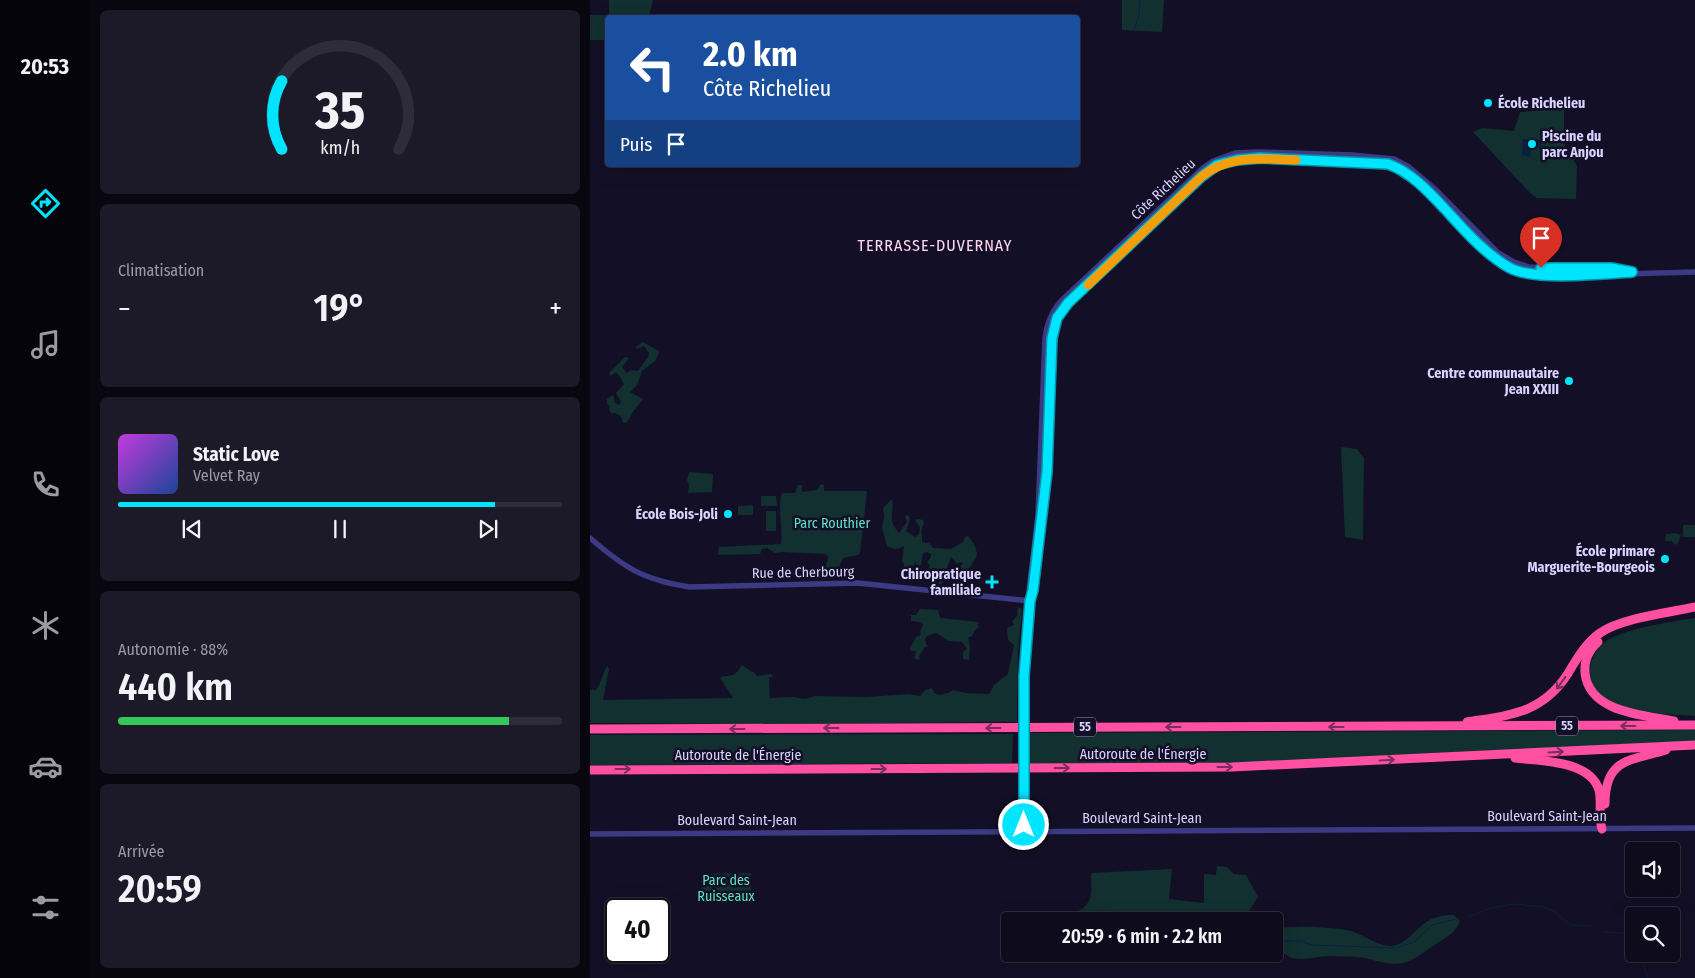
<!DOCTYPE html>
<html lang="fr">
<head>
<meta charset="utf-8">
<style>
	body { margin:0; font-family:"Fira Sans Condensed",sans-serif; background:#1c1929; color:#f1f3f6; height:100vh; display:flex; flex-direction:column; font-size:19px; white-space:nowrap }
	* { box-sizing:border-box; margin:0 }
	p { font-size:16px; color:#9b9ba3 }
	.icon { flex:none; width:28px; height:28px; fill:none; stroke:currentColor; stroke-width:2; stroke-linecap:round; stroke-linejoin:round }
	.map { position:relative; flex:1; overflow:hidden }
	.drawer { display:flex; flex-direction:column; gap:10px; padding:10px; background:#08060f; width:500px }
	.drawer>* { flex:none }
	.hud { position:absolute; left:15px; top:15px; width:475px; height:152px; border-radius:5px; box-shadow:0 5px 20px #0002,0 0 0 1px #2e2b3b; background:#1a4fa0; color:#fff; overflow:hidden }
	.buttons { position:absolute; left:1035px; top:842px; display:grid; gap:10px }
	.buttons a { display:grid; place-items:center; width:55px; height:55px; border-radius:5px; background:#0e0b1c; box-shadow:0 5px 20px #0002,0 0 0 1px #2e2b3b; font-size:25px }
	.speed { position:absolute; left:15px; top:898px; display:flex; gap:10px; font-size:25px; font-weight:700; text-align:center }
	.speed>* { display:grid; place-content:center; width:65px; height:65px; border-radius:50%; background:#0e0b1c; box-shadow:0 5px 20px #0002,0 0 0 1px #2e2b3b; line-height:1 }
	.speed .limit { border:2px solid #111; border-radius:8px; background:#fff; color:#111 }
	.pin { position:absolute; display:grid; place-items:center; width:42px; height:42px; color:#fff; margin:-51px -21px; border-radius:50% 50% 50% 0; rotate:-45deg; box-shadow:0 0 5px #0007 }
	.pin .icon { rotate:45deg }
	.me { position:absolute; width:55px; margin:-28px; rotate:0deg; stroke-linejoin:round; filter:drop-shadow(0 0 4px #0008) }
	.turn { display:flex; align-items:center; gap:18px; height:105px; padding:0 15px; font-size:22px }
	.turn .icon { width:65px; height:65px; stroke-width:2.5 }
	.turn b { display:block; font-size:35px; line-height:42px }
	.then { display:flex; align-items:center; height:48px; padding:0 15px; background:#0003; gap:10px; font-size:19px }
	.big { font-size:38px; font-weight:600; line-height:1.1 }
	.drawer .widget { flex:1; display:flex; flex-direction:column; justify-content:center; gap:8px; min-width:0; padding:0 18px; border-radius:8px; background:#1c1929 }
	.drawer .dial { align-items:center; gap:0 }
	.dial svg { height:130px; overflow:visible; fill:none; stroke:#2e2b3b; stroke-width:7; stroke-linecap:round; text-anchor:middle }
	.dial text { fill:#f1f3f6; stroke:none }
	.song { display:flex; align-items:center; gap:15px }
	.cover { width:60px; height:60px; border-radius:8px; background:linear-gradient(135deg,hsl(290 70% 55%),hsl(220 70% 35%)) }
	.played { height:5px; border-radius:2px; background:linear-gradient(90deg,#00e5ff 85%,#2e2b3b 85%) }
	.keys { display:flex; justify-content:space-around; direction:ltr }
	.heat { display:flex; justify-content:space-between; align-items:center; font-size:28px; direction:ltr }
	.charge { height:8px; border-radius:4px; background:linear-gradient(90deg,#34c759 88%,#2e2b3b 0) }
	.trip { position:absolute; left:411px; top:912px; width:282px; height:50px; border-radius:5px; background:#0e0b1c; box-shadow:0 5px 20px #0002,0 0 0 1px #2e2b3b; font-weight:600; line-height:50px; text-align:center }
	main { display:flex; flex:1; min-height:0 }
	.tabs { display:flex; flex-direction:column; width:90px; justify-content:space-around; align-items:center; background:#06040b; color:#9b9ba3 }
	.tabs .icon { width:35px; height:35px }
	.tabs .on { color:#00e5ff }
	.tabs b { font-size:22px; color:#f1f3f6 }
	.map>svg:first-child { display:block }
</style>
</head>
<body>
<main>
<nav class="tabs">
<b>20:53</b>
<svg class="icon on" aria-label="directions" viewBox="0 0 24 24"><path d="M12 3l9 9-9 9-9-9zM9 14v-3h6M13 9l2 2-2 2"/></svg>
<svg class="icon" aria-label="music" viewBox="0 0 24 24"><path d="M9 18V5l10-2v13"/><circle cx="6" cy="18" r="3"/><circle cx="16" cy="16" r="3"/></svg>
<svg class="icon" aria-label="phone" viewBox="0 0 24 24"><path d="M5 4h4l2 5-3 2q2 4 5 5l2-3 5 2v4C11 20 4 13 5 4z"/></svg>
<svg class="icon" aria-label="climate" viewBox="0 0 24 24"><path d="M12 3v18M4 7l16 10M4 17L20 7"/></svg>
<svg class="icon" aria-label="car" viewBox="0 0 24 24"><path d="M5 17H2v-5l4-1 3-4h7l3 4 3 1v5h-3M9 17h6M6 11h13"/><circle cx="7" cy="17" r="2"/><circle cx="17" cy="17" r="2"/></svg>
<svg class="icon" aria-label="filters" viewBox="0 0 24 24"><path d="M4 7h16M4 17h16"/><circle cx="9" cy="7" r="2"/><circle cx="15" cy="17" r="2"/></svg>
</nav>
<section class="drawer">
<div class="widget dial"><svg viewBox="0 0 100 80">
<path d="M14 69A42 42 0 1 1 86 69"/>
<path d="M14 69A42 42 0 0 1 14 27" stroke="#00e5ff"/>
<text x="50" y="56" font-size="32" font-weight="700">35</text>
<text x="50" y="72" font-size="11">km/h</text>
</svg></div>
<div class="widget"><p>Climatisation</p>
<div class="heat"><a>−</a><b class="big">19°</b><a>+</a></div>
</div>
<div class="widget">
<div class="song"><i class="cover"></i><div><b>Static Love</b><p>Velvet Ray</p></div></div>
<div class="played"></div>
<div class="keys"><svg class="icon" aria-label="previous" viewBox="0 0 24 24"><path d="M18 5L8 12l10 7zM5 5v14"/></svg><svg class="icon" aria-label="pause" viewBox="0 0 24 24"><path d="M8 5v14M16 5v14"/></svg><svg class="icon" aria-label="next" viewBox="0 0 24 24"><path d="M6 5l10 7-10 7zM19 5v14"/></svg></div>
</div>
<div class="widget"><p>Autonomie · 88%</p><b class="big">440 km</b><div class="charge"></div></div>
<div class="widget"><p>Arrivée</p><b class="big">20:59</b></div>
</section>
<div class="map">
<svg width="1105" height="978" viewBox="0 0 1105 978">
	<rect width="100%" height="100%" fill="#130f26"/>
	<g fill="#12302f">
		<polygon points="19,0 63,0 59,17 18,18 17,40 0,40 0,15 19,15"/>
		<polygon points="532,0 574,0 572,32 532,30"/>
		<polygon points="974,108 974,144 987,166 986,199 947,198 940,193 883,132 892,128 924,131 930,112"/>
		<polygon points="53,342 69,351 69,353 65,361 52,371 47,385 40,392 53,399 42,413 41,416 36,423 33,423 31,416 25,413 21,413 19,409 20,406 17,404 17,399 23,395 25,403 29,405 31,402 26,393 34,384 30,377 26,372 21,376 19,373 35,357 39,358 32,367 37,373 41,370 48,371 58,357 59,353 54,346 47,349 46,347"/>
		<polygon points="751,447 767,449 774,458 773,540 755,537"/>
		<polygon points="99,472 123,474 122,492 98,493 99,485 97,480"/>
		<path d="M231 484 234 485V491H277L270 553 268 555 253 558 249 567 242 575 234 576C232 570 238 563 238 556L235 554 192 552 185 553 177 548 172 549 170 554 128 555 129 547 191 544C193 527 188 511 191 495L193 493H205L208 485H212V492L227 490Z"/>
		<polygon points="171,496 186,496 187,506 171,506"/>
		<path d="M302 499C305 513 296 518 309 533L317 522 315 517 317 515 319 516 320 519 316 531 325 537 329 534 330 527 325 520 328 519 333 520 334 523 331 532 332 534V542L339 543 343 548 361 549 373 542 375 537 378 536C383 541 389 551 386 558 383 563 379 567 377 572H372L370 567 373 563 370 562 367 564 361 557C356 566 357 578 351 585L349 583 351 570 344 568 340 570V574L338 576 337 571 340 566 337 562 341 557V554L337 552 333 553 331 565 329 566 326 564V561L323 566 313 571 314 564 312 562 314 546C308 550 304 550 297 546L292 528 294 517 293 508Z"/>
		<polygon points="163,505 163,515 148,515 148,506"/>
		<rect x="176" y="511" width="10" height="20"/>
		<rect x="1093" y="525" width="12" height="12"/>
		<polygon points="1085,533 1091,535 1088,543 1085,545 1082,541 1075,541 1076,534"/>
		<path d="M428 607 432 609 428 652 427 722 195 724 0 723V690H6C11 683 13 673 17 666L19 669 13 700 143 698 130 678 133 676C142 677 147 674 152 665L162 672H164L167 676 181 674 183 676 179 678 180 698C188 698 195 697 203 697 211 698 215 701 224 696L277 697 319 694 330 696 335 690 342 688 344 693 349 695 358 693 363 690 376 693 399 694 404 685 418 674 424 645 418 640 417 628 424 625 422 621 427 616Z"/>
		<polygon points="330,609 348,610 350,618 389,622 388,625 389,627 385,630 382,636 378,638 380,648 379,660 373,659 373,652 377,649 372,642 359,641 346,633 337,636 335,639 337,647 335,647 329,656 330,659 327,660 324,658 326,651 321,651 320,648 327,636 329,636 331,634 330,632 333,624 330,622 321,621 321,615 326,615"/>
		<path d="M1105 618V716C1076 714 1012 716 1001 681 1000 676 998 672 1000 667 1002 657 1008 647 1016 641 1037 628 1080 622 1105 618Z"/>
		<polygon points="1105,730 1105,741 680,763 440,764 440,733"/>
		<polygon points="423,734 422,763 0,765 0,735"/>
		<path d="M627 866 637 867 644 874 656 875 668 897 659 911 658 918 589 921H466C471 917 478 916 484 913 505 904 501 893 501 873L582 869 579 899 614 903V874L626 875Z"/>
		<polygon points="161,873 161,903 120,903 117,897 110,895 114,874"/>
		<path d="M864 915 870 921C867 931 857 937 849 942 838 949 828 958 816 962 802 967 788 961 775 958 764 956 751 957 740 956 729 956 713 961 702 958 696 956 692 951 685 950V929C704 925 742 927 761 931 774 935 787 946 801 946 815 946 826 928 838 921 847 916 854 915 864 915Z"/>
	</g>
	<polygon fill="#0a1f44" points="933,139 951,140 951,149 941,148 940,157 932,155"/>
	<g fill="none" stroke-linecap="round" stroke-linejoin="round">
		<g stroke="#0a1f44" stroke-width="1">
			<polyline points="544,30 549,16 550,0"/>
			<path d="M505 911C554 912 602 914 651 914L659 921"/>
			<polyline points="879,917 900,908 924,904 953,907 964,911 975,921 981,925 1001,926"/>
			<polyline points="1014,932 1044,934"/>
			<polyline points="685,941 711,941 722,945 807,948 824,942 842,925 870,918"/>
			<polyline points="1050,954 1057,975 1057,978"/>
		</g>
		<g stroke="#3d3a85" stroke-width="5.5">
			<path d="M0 538C36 569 52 579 99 587L268 583 440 601"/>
			<path d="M441 596 453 515 457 472 462 338C464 324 469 314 478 303L611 177C628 162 647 160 669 158L799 164C829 175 867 221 891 245 901 256 913 266 928 271 939 275 951 275 962 276L1105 272"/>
			<path d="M434 716 435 665 440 601 439 591 448 515 455 338C457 323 462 310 473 299L613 168 623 161 645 153 669 152 762 155 804 159 819 167 845 189 907 252 924 262 939 267 1021 268 1042 272"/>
			<polyline points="434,831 435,781"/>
			<polyline points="0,834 1105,828"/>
		</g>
		<g stroke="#ff4fa3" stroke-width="9">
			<path d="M1008 642C999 650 994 661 995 673 999 713 1055 715 1084 721"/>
			<path d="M877 722C919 715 951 714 977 675 986 660 995 644 1010 633 1032 618 1077 613 1105 607"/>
			<polyline points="0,729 1105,725"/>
			<path d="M925 758C950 761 1000 760 1009 790 1012 802 1008 816 1012 829"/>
			<polyline points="0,770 642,767 1105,745"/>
			<path d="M1015 804C1015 758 1040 761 1076 750"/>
		</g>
		<polyline stroke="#3d3a85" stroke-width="5.5" points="434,716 435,781"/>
	</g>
	<defs><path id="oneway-shaft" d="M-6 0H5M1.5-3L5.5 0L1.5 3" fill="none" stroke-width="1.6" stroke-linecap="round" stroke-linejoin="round" transform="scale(1.25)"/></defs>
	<g stroke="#7d2c5e">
		<use href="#oneway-shaft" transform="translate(971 683) rotate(126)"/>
		<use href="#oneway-shaft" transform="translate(1038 726) rotate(180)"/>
		<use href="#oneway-shaft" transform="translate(583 727) rotate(180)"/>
		<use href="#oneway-shaft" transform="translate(746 727) rotate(180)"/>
		<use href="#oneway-shaft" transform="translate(241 728) rotate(180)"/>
		<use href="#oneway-shaft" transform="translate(403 728) rotate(180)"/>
		<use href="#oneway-shaft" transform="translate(147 729) rotate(180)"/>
		<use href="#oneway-shaft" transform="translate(966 752) rotate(-3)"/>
		<use href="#oneway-shaft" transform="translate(797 760) rotate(-3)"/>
		<use href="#oneway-shaft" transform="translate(635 767)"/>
		<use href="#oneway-shaft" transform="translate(472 768)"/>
		<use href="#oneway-shaft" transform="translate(33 769)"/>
		<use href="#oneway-shaft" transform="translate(289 769)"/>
	</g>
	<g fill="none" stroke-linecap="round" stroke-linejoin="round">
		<g stroke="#0095a6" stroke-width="12">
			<path id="route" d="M434 825V676L440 601 443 590 457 472 462 338 467 318 478 303 611 177 627 165 647 160 669 158 798 164C821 172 839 192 855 209 874 230 895 254 920 268 945 281 1012 274 1042 272L1021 268H951"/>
		</g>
		<use href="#route" stroke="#00e5ff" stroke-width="9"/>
		<path stroke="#f59e0b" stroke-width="9" d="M498 285 611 177C639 154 672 159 706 160"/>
	</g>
	<g fill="#00e5ff" stroke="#130f26" stroke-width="2">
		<circle cx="898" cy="103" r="5"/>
		<circle cx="942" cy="144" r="5"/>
		<circle cx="979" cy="381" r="5"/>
		<circle cx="138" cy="514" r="5"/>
		<circle cx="1075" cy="559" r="5"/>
		<path d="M399.5 574.5h5v5h5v5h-5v5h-5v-5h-5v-5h5z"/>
	</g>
	<g text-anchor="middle" stroke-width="5" stroke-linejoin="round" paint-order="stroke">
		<g fill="#130f26" stroke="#9e99be" stroke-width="1">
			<rect x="966" y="716.5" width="22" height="19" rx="4"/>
			<rect x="484" y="717.5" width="22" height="19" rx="4"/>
		</g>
		<g font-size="12" font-weight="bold" fill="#d9d4ff">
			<text x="977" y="730">55</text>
			<text x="495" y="731">55</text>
		</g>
		<g font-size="14" font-weight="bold" fill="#d9d4ff" stroke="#130f26" text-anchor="end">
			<text x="908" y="108" text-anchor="start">École Richelieu</text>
			<text x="952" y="141" text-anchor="start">Piscine du<tspan x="952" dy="16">parc Anjou</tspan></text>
			<text x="969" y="378">Centre communautaire<tspan x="969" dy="16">Jean XXIII</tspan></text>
			<text x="128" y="519">École Bois-Joli</text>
			<text x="1065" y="556">École primare<tspan x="1065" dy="16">Marguerite-Bourgeois</tspan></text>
			<text x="391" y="579">Chiropratique<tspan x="391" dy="16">familiale</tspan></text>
		</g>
		<g font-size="14" fill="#d9d4ff" stroke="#130f26">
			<text transform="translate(573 189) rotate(-43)" y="5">Côte Richelieu</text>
			<text transform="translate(213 572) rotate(-1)" y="5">Rue de Cherbourg</text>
			<text x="553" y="759">Autoroute de l'Énergie</text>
			<text x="148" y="760">Autoroute de l'Énergie</text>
			<text x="957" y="821">Boulevard Saint-Jean</text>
			<text x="552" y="823">Boulevard Saint-Jean</text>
			<text x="147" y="825">Boulevard Saint-Jean</text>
		</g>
		<g font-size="14" fill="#5fe0c0" stroke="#130f26">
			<text x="242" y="528">Parc Routhier</text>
			<text x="136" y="885">Parc des<tspan x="136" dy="16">Ruisseaux</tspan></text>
		</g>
		<g font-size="16" letter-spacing="1" fill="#ffd6f0" stroke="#130f26">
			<text x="345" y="251">TERRASSE-DUVERNAY</text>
		</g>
	</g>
</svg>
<div class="buttons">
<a><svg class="icon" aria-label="sound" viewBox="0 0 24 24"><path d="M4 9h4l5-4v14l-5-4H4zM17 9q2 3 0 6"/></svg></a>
<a><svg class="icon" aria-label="search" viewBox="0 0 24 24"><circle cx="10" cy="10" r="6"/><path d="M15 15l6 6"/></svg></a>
</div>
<div class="speed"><div class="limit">40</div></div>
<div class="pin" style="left:951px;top:268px;background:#d93025"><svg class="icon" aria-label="arrive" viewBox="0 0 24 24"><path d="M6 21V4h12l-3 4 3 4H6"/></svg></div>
<svg class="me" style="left:434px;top:825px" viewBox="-20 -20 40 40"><circle r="17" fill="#00e5ff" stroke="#fff" stroke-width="3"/><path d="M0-11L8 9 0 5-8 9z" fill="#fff"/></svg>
<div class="trip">20:59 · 6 min · 2.2 km</div>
<div class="hud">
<div class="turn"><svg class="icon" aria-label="left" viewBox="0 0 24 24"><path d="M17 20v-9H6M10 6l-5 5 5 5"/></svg><div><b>2.0 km</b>Côte Richelieu</div></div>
<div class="then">Puis<svg class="icon" aria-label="arrive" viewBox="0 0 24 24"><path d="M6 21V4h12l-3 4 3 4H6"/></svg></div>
</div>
</div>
</main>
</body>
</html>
